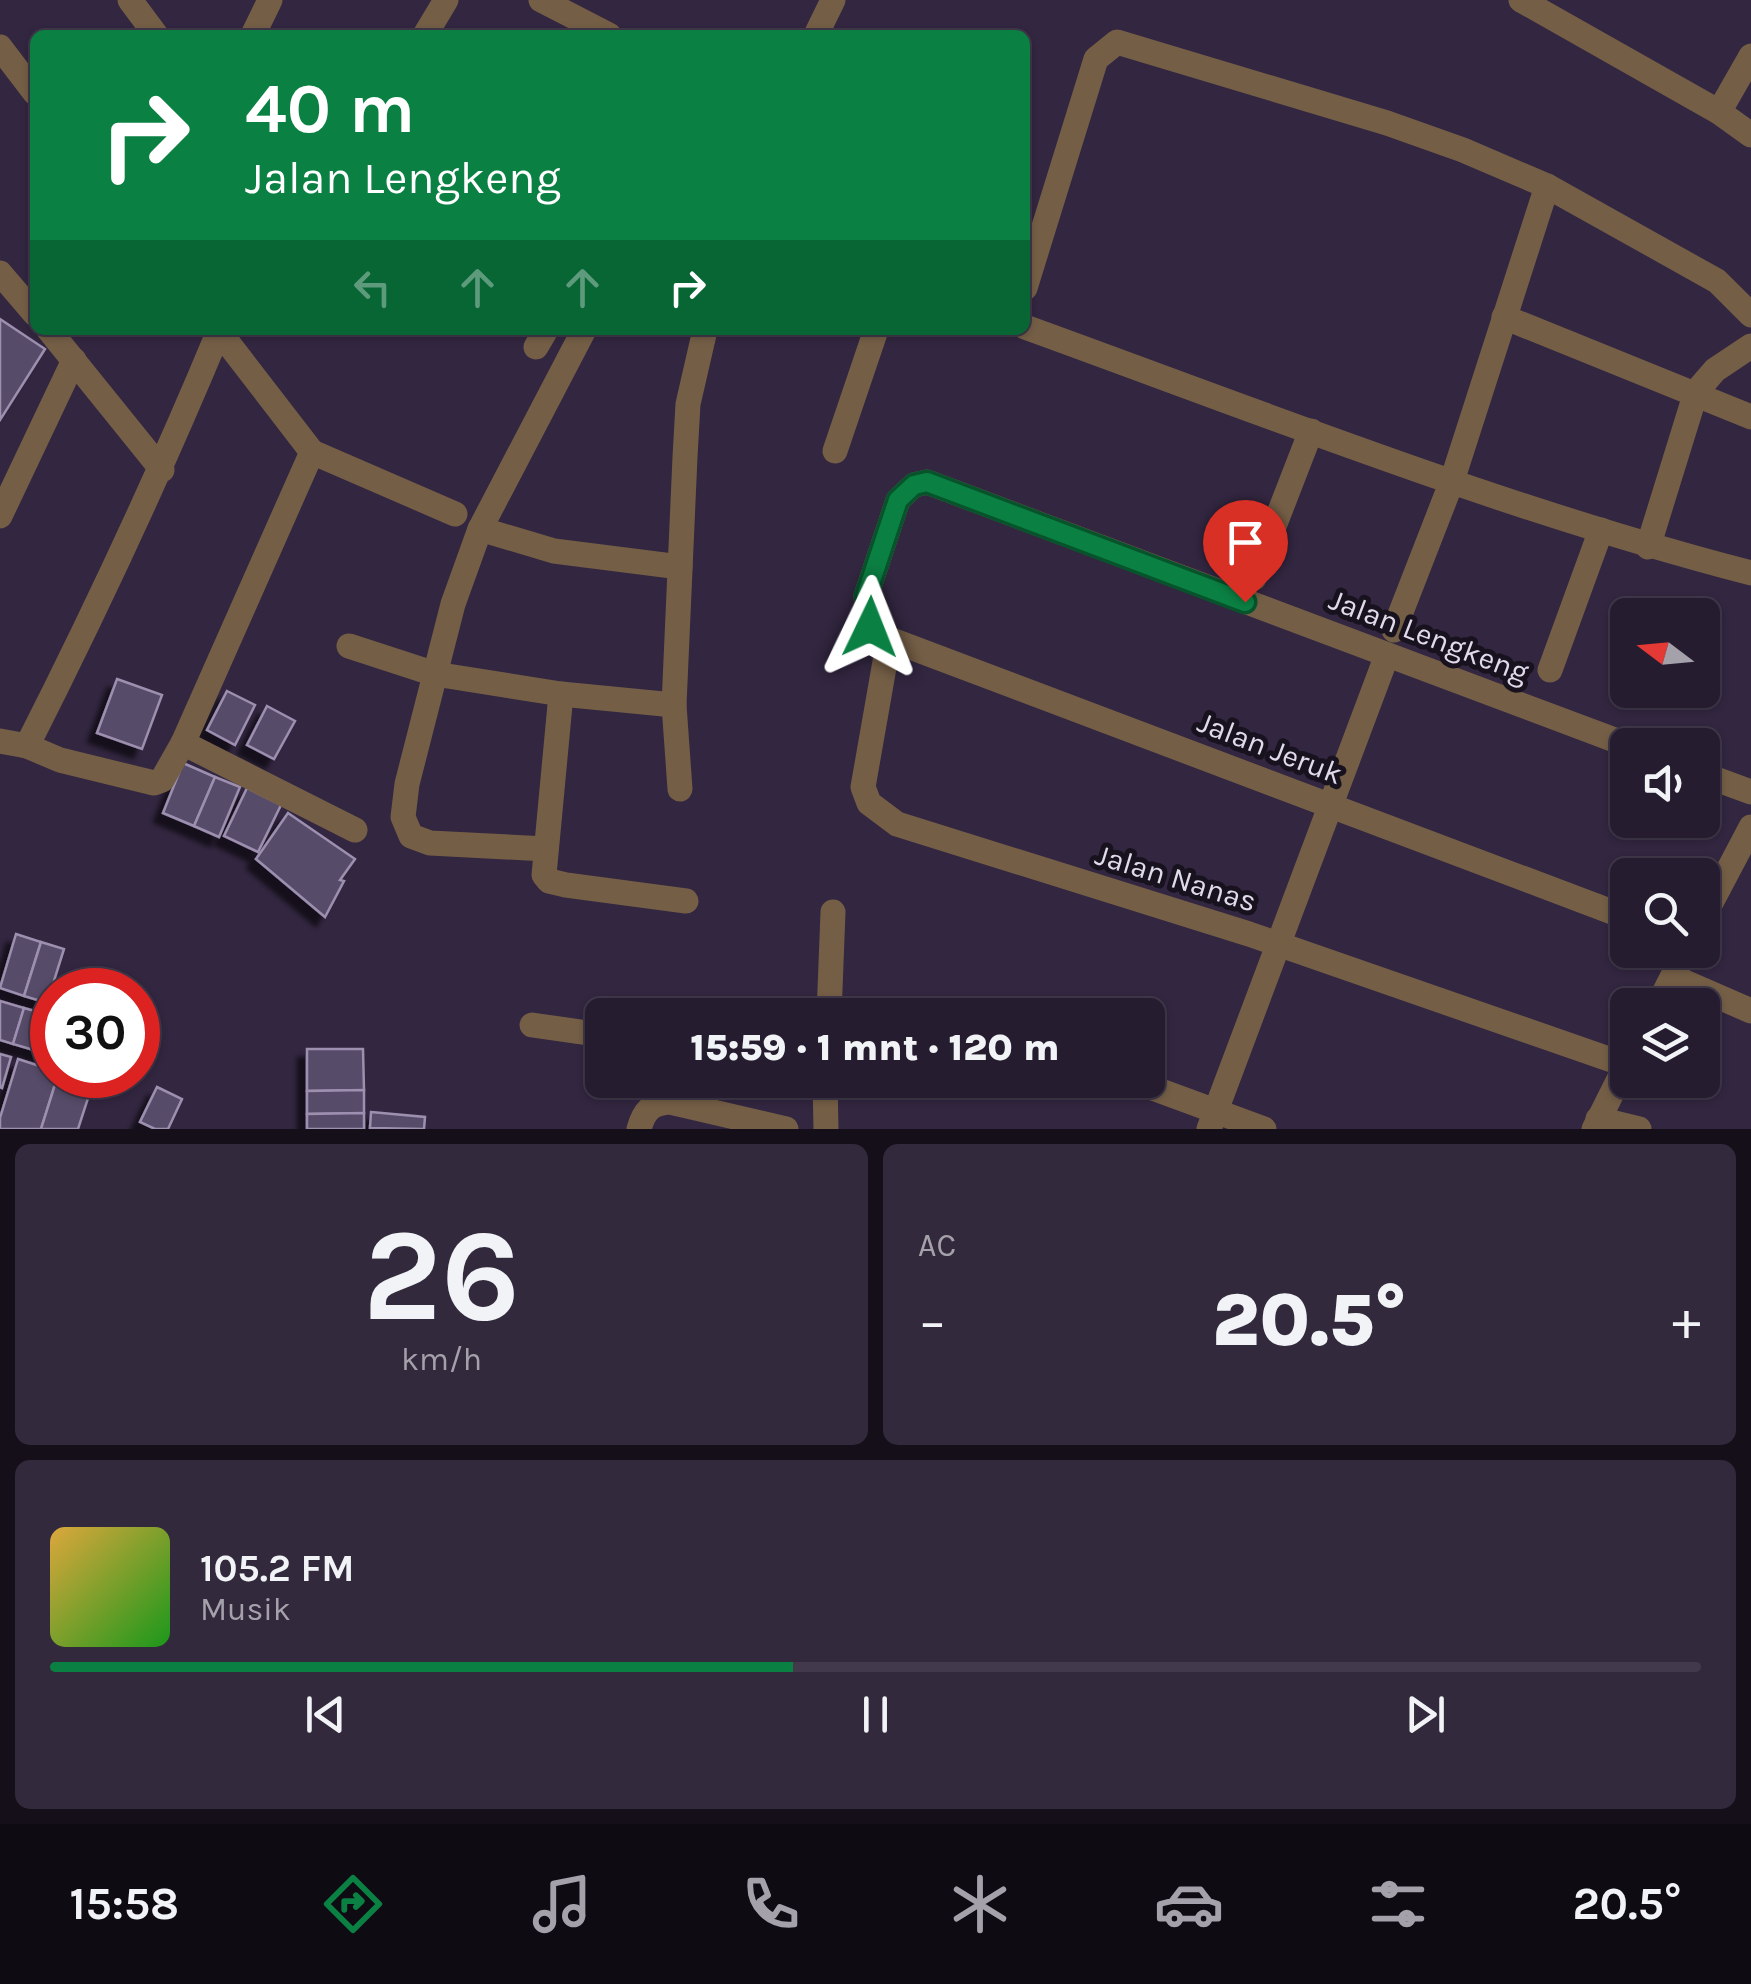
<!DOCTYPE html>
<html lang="id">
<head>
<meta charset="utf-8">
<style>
	body { margin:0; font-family:Karla,sans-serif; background:#32293c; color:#f1f3f6; height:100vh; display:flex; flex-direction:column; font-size:38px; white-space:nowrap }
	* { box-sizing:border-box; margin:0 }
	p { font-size:32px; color:#a4a1ab }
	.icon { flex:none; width:55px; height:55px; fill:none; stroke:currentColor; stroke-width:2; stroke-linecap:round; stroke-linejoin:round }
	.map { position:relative; height:1129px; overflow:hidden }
	.drawer { display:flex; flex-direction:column; gap:15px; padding:15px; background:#150f1a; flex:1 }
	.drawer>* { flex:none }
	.top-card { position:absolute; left:30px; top:30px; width:1000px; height:305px; border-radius:15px; box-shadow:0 2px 8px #0004,0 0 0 2px #423a4c; background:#0b8043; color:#fff; overflow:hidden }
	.needle { width:65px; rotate:286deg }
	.fabs { position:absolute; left:1610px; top:598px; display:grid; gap:20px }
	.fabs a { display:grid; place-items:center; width:110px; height:110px; border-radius:15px; background:#261c30; box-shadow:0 2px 8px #0004,0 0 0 2px #423a4c; font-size:50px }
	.speed { position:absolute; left:30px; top:968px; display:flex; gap:20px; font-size:50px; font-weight:700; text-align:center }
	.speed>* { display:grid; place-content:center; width:130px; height:130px; border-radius:50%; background:#261c30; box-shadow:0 2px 8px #0004,0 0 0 2px #423a4c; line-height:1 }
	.speed .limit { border:15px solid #d22; background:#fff; color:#111 }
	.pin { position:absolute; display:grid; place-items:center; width:85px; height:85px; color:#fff; margin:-102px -42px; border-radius:50% 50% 50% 0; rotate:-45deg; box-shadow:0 0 10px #0007 }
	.pin .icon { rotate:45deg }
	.me { position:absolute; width:110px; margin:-55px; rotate:2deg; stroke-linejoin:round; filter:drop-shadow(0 0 8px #0008) }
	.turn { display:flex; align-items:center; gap:35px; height:210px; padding:0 50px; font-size:45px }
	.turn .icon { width:130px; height:130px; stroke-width:2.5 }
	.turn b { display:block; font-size:70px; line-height:85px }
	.lanes { display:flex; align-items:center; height:95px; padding:0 50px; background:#0003; justify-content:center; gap:50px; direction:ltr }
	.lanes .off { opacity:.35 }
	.big { font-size:75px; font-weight:800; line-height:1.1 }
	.drawer .tile { flex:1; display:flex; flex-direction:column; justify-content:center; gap:15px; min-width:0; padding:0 35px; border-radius:15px; background:#32293c }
	.drawer .dial { align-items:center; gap:0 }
	.dial b { font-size:130px; line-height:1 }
	.song { display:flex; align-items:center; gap:30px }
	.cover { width:120px; height:120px; border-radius:15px; background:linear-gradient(135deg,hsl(40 70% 55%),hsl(120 70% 35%)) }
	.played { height:10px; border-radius:5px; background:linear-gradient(90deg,#0b8043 45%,#423a4c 45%) }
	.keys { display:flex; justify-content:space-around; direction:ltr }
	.heat { display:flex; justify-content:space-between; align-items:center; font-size:55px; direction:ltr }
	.drawer .tiles { flex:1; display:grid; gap:15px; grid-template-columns:1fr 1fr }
	.tile:last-child { grid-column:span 2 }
	.trip { position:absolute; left:585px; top:998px; width:580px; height:100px; border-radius:15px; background:#261c30; box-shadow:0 2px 8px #0004,0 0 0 2px #423a4c; font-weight:800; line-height:100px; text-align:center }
	.dock { display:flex; height:160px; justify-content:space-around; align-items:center; background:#0f0b13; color:#a4a1ab }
	.dock .icon { width:70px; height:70px }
	.dock .active { color:#0b8043 }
	.dock b { font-size:45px; color:#f1f3f6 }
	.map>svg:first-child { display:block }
</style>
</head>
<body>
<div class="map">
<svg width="1751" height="1129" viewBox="0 0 1751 1129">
	<defs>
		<filter id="shadow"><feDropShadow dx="-9" dy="9" stdDeviation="2.5" flood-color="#0009"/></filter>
	</defs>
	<rect width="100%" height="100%" fill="#322640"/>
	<g fill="#574b68" stroke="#9c8faf" stroke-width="2.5" filter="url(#shadow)">
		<polygon points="0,319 45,349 0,420"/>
		<polygon points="117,679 162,695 142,749 97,733"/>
		<polygon points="227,691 255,705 235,745 207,730"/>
		<polygon points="267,706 295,721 274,759 247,745"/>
		<polygon points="183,763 215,777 194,826 163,813"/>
		<polygon points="215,777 240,787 219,837 194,826"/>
		<polygon points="247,788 281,805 258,852 224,836"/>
		<polygon points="288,813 355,859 340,880 344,881 325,917 256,859"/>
		<polygon points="16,934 41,942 24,996 0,988"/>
		<polygon points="41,942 64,949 47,1003 24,996"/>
		<polygon points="0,1001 24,1008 13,1044 0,1040"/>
		<polygon points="24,1008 52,1016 40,1052 13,1044"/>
		<polygon points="52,1016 52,1056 40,1052"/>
		<polygon points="307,1049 363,1049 364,1090 307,1091"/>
		<polygon points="0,1054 11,1057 2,1088 0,1087"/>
		<polygon points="18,1059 52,1070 52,1075 58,1075 41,1129 0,1129 0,1118"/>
		<polygon points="58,1075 93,1083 78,1129 41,1129"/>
		<polygon points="157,1087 182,1099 168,1129 155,1129 140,1122"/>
		<polygon points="364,1090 364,1113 307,1114 307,1091"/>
		<polygon points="371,1112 425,1117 424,1129 370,1128"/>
		<polygon points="364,1113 364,1129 307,1129 307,1114"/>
	</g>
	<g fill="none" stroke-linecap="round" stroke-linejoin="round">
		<g stroke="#745e46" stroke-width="25">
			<polyline points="130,0 156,35"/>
			<polyline points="541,0 609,35"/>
			<polyline points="253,35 270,0"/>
			<polyline points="425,35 446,0"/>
			<polyline points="816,35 833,0"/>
			<polyline points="0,47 35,93"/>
			<polyline points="1719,112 1751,56"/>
			<polyline points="0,273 35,314"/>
			<polyline points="1025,288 1096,59 1117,42 1387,123 1463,150 1547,186 1717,281 1751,315"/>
			<polyline points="1504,317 1751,417"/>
			<path d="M1025 327C1265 414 1504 509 1751 573"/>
			<polyline points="49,330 162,470"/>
			<polyline points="218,330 312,452 455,514"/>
			<polyline points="536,347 546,330"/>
			<polyline points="835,451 876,330"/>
			<polyline points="0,516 74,360"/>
			<polyline points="480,529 584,330"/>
			<polyline points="1648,547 1696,392 1715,370 1751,346"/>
			<polyline points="1254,578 1311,431"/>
			<polyline points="1394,630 1452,481 1547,186"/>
			<polyline points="889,639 863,787 869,803 897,824 1249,934 1626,1065"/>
			<polyline points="349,646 435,674 561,694"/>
			<polyline points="1550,670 1601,530"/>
			<polyline points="674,705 561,694 544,875 549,881 566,885 686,901"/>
			<polyline points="0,741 27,746 60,760 154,783 162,780 183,743 312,452"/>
			<polyline points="183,743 355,830"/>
			<polyline points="1628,745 927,482 914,485 898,500 866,596 869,627 889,639 1628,918"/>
			<path d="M27 746C96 610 160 473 219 331"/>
			<polyline points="1702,774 1751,792"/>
			<polyline points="680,789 674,705 685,457 688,404 705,330"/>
			<polyline points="546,849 430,843 411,836 403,817 407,784 453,604 480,529 554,551 680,567"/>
			<polyline points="1702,920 1751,827"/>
			<polyline points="1673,977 1751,1011"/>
			<polyline points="1658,1005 1686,950"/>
			<polyline points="829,1015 833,912"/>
			<polyline points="532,1025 602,1035"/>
			<polyline points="825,1080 826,1129"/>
			<polyline points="1131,1080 1264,1129"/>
			<polyline points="1598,1119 1639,1129"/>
			<path d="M639 1129C644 1111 651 1103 670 1102L786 1129"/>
			<polyline points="1209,1129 1387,655"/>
			<polyline points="1594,1129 1628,1061"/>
		</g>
		<polyline stroke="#745e46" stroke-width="25" points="1521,0 1719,112 1751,135"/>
	</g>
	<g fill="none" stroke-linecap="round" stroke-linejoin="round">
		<g stroke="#07532c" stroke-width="25">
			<polyline id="route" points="870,627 866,596 898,500 914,485 927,482 1245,602"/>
		</g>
		<use href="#route" stroke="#0b8043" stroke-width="18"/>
	</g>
	<g text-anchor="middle" stroke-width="10" stroke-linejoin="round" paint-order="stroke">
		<g font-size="30" fill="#e1daeb" stroke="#17121e">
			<text transform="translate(1429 636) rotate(21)" y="10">Jalan Lengkeng</text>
			<text transform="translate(1270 748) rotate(21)" y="10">Jalan Jeruk</text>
			<text transform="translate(1176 878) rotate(17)" y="10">Jalan Nanas</text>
		</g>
	</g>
</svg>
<div class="fabs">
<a><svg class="needle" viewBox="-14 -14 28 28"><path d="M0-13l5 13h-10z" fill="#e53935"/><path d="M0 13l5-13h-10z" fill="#a4a1ab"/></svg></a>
<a><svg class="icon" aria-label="sound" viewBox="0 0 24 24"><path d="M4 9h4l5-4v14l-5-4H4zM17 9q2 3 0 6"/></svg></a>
<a><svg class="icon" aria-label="search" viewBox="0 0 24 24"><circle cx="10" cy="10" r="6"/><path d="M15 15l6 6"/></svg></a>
<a><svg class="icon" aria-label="layers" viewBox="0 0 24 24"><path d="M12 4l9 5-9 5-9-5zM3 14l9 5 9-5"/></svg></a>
</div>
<div class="speed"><div class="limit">30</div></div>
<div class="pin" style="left:1245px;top:602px;background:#d93025"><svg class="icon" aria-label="arrive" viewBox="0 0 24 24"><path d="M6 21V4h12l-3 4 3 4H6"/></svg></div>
<svg class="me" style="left:870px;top:627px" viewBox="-20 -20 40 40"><path d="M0-17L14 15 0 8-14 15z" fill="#0b8043" stroke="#fff" stroke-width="4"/></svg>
<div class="trip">15:59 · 1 mnt · 120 m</div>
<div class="top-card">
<div class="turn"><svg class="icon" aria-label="right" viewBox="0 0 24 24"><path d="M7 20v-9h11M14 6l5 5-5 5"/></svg><div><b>40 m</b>Jalan Lengkeng</div></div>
<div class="lanes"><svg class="icon off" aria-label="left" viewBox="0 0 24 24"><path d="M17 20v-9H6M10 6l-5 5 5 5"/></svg><svg class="icon off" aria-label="ahead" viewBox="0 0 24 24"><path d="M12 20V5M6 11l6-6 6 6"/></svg><svg class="icon off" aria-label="ahead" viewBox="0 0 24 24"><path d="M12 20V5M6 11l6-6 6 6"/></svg><svg class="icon" aria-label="right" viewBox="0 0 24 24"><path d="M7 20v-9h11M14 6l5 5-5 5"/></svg></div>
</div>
</div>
<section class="drawer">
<div class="tiles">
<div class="tile dial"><b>26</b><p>km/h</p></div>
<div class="tile"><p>AC</p>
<div class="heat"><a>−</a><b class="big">20.5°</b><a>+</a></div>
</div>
<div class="tile">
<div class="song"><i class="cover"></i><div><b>105.2 FM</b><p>Musik</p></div></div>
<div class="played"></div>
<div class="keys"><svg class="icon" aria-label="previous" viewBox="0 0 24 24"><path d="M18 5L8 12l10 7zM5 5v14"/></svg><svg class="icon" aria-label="pause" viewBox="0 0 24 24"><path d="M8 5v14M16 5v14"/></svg><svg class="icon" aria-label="next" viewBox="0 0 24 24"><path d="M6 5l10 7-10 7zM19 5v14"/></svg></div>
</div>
</div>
</section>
<nav class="dock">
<b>15:58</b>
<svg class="icon active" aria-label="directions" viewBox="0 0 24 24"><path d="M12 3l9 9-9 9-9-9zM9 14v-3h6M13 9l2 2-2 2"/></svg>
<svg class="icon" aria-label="music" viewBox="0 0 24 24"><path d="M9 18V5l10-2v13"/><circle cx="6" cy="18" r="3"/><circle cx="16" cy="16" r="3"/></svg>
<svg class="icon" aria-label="phone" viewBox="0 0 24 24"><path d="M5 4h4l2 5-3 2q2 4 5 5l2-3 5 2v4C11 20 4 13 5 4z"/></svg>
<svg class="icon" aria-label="climate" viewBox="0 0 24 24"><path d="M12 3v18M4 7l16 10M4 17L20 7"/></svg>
<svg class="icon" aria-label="car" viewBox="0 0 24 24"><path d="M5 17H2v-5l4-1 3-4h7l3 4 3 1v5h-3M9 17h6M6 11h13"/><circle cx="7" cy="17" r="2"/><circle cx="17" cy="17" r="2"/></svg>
<svg class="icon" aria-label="filters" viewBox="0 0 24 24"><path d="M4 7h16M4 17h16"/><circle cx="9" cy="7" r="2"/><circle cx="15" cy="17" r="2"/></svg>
<b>20.5°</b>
</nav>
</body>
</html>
